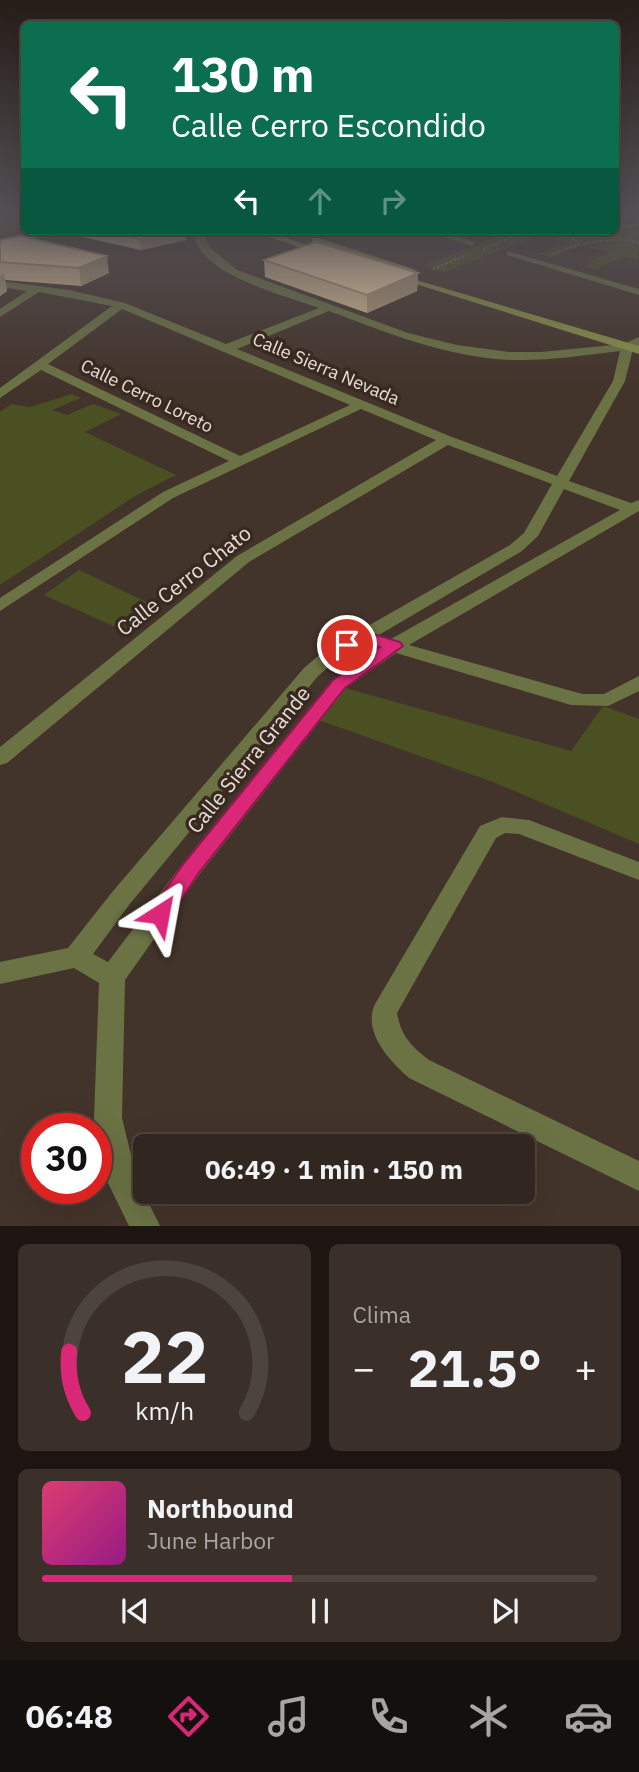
<!DOCTYPE html>
<html lang="es">
<head>
<meta charset="utf-8">
<style>
	body { margin:0; font-family:"IBM Plex Sans",sans-serif; background:#3a2f29; color:#f1f3f6; height:100vh; display:flex; flex-direction:column; font-size:26px; white-space:nowrap }
	* { box-sizing:border-box; margin:0 }
	p { font-size:23px; color:#a8a5a5 }
	.icon { flex:none; width:38px; height:38px; fill:none; stroke:currentColor; stroke-width:2; stroke-linecap:round; stroke-linejoin:round }
	.map { position:relative; height:1226px; overflow:hidden }
	.panel { display:flex; flex-direction:column; gap:18px; padding:18px; background:#1c1512; flex:1 }
	.panel>* { flex:none }
	.banner { position:absolute; left:21px; top:21px; width:598px; height:214px; border-radius:10px; box-shadow:0 7px 28px #0002,0 0 0 2px #4d443e; background:#0b6e4f; color:#fff; overflow:hidden }
	.speed { position:absolute; left:21px; top:1113px; display:flex; gap:14px; font-size:35px; font-weight:700; text-align:center }
	.speed>* { display:grid; place-content:center; width:91px; height:91px; border-radius:50%; background:#322720; box-shadow:0 7px 28px #0002,0 0 0 2px #4d443e; line-height:1 }
	.speed .limit { border:10px solid #d22; background:#fff; color:#111 }
	.pin { position:absolute; display:grid; place-items:center; width:60px; height:60px; color:#fff; margin:-30px; border:4px solid #fff; border-radius:50%; box-shadow:0 2px 7px #0007 }
	.me { position:absolute; width:77px; margin:-38px; rotate:34deg; stroke-linejoin:round; filter:drop-shadow(0 0 5px #0008) }
	.turn { display:flex; align-items:center; gap:24px; height:147px; padding:0 35px; font-size:32px }
	.turn .icon { width:91px; height:91px; stroke-width:2.5 }
	.turn b { display:block; font-size:49px; line-height:60px }
	.lanes { display:flex; align-items:center; height:66px; padding:0 35px; background:#0003; justify-content:center; gap:35px; direction:ltr }
	.lanes .off { opacity:.35 }
	.big { font-size:52px; font-weight:700; line-height:1.1 }
	.panel .widget { flex:1; display:flex; flex-direction:column; justify-content:center; gap:10px; min-width:0; padding:0 24px; border-radius:10px; background:#3a2f29 }
	.panel .dial { align-items:center; gap:0 }
	.dial svg { height:182px; overflow:visible; fill:none; stroke:#4d443e; stroke-width:7; stroke-linecap:round; text-anchor:middle }
	.dial text { fill:#f1f3f6; stroke:none }
	.song { display:flex; align-items:center; gap:21px }
	.cover { width:84px; height:84px; border-radius:10px; background:linear-gradient(135deg,hsl(340 70% 55%),hsl(310 70% 35%)) }
	.played { height:7px; border-radius:4px; background:linear-gradient(90deg,#db2777 45%,#4d443e 45%) }
	.keys { display:flex; justify-content:space-around; direction:ltr }
	.heat { display:flex; justify-content:space-between; align-items:center; font-size:38px; direction:ltr }
	.panel .tiles { flex:1; display:grid; gap:18px; grid-template-columns:1fr 1fr }
	.widget:last-child { grid-column:span 2 }
	.trip { position:absolute; left:133px; top:1134px; width:402px; height:70px; border-radius:10px; background:#322720; box-shadow:0 7px 28px #0002,0 0 0 2px #4d443e; font-weight:700; line-height:70px; text-align:center }
	.menu { display:flex; height:112px; justify-content:space-around; align-items:center; background:#14100d; color:#a8a5a5 }
	.menu .icon { width:49px; height:49px }
	.menu .on { color:#db2777 }
	.menu b { font-size:32px; color:#f1f3f6 }
	.map>svg:first-child { display:block }
</style>
</head>
<body>
<div class="map">
<svg width="639" height="1226" viewBox="0 0 639 1226">
	<rect width="100%" height="100%" fill="#43342b"/>
	<g fill="#4a5021">
		<polygon points="0,212 24,212 24,226 0,236"/>
		<polygon points="627,212 639,215 638,260 623,257 596,269 583,266 608,252 581,245 550,258 540,254 566,242 540,235 444,272 423,266 511,231 616,231 616,214"/>
		<polygon points="72,394 81,398 52,410 67,415 93,404 121,414 85,432 176,475 135,496 0,585 0,412 11,404 30,407"/>
		<polygon points="79,570 157,607 129,633 44,595"/>
		<polygon points="338,686 571,751 603,706 639,719 639,844 493,782 313,718"/>
	</g>
	<g fill="none" stroke-linecap="round" stroke-linejoin="round">
		<g stroke="#83766e" stroke-width="2" stroke-dasharray="2.5 2" stroke-linecap="butt">
			<polyline points="616,215 639,218"/>
			<polyline points="616,230 639,223"/>
			<polyline points="566,231 577,243"/>
			<polyline points="592,231 605,235 613,231"/>
			<polyline points="483,249 527,231"/>
			<path d="M553 254C581 242 608 237 639 242"/>
			<polyline points="433,269 467,255"/>
		</g>
		<g fill="#6b7244" fill-rule="evenodd">
			<path d="M193 231H203L209 247 237 270 408 333 457 345 509 352H541L624 344 639 337V346L633 349 625 381 569 481 631 503 639 500V511L409 645 582 694H604L639 676V691L608 706 571 705 396 653 346 688 199 875 125 980 122 1118 137 1179 160 1226H129L108 1183 94 1118 99 983 74 968 0 984V962L68 948 113 891 304 668 324 651 510 545 524 533 552 484 448 445 249 562 7 763 0 765V747L237 556 436 440 361 409 173 498 0 611V598L163 492 229 461 41 370 0 398V388L112 306 39 292 0 317V309L27 291 0 287V281L69 290 125 303 226 344 319 308C284 295 197 275 193 231ZM122 309 350 405 240 456 48 364ZM329 311C388 333 449 358 512 360 548 361 584 355 620 351L613 381 557 476 452 437 237 349ZM564 489 620 510 391 639 381 640 380 647 332 680 183 863 108 962 93 954 129 905 318 676 338 659 522 551 538 536Z"/>
			<polygon points="427,231 442,231 476,243 471,246"/>
			<polygon points="507,251 639,289 639,295 507,255"/>
			<path d="M502 817 529 820 639 862V880L519 834 505 833 496 838 397 1013C401 1036 411 1046 429 1060L639 1161V1191L409 1078C390 1061 362 1032 375 1004L480 826Z"/>
		</g>
		<g fill="#889146" fill-rule="evenodd">
			<polygon points="251,231 266,231 331,253 323,255"/>
			<polygon points="312,238 318,238 417,270 408,272 312,242"/>
			<polygon points="393,273 639,346 639,354 393,277"/>
		</g>
		<polygon fill="#9ea945" fill-rule="evenodd" points="39,231 52,231 0,253 0,247"/>
	</g>
	<g fill="#dbc097">
		<polygon points="68,231 185,231 186,240 141,250 69,234"/>
		<polygon points="0,240 109,273 81,286 5,280 7,291 0,296"/>
		<polygon points="264,260 418,273 417,291 367,313 265,277"/>
	</g>
	<g fill="#b29c7b">
		<polygon points="174,231 185,231 186,240 141,250 140,239"/>
		<polygon points="107,256 109,273 81,286 79,268"/>
		<polygon points="4,273 7,291 0,296 0,276"/>
		<polygon points="418,273 417,291 367,313 367,295"/>
	</g>
	<g fill="#ffdfb0" stroke="#b29c7b" stroke-width="2">
		<polygon points="104,231 174,231 140,239"/>
		<polygon points="20,236 107,256 79,268 0,262 0,240"/>
		<polygon points="316,242 418,273 367,295 264,260"/>
	</g>
	<linearGradient id="sky" x2="0" y2="1"><stop stop-color="#251d18"/><stop offset="0.55" stop-color="#555055"/><stop offset="1" stop-color="#555055" stop-opacity="0"/></linearGradient>
	<rect width="639" height="384" fill="url(#sky)"/>
	<polygon fill="#db2777" stroke="#8e194d" stroke-width="2" points="363,631 400,642 403,646 345,688 198,874 168,920 160,923 152,920 149,914 152,908 184,863 333,680 380,647 365,642 353,649 342,649 339,645"/>
	<g text-anchor="middle" stroke-width="7" stroke-linejoin="round" paint-order="stroke">
		<g font-size="18" fill="#e9dfd9" stroke="#382a21">
			<text transform="translate(326 369) rotate(23)" y="6">Calle Sierra Nevada</text>
			<text transform="translate(147 396) rotate(26)" y="6">Calle Cerro Loreto</text>
		</g>
		<g font-size="21" fill="#e9dfd9" stroke="#382a21">
			<text transform="translate(184 581) rotate(-38)" y="7">Calle Cerro Chato</text>
			<text transform="translate(249 760) rotate(-51)" y="7">Calle Sierra Grande</text>
		</g>
	</g>
</svg>
<div class="speed"><div class="limit">30</div></div>
<div class="pin" style="left:347px;top:645px;background:#d93025"><svg class="icon" aria-label="arrive" viewBox="0 0 24 24"><path d="M6 21V4h12l-3 4 3 4H6"/></svg></div>
<svg class="me" style="left:160px;top:914px" viewBox="-20 -20 40 40"><path d="M0-17L14 15 0 8-14 15z" fill="#db2777" stroke="#fff" stroke-width="4"/></svg>
<div class="trip">06:49 · 1 min · 150 m</div>
<div class="banner">
<div class="turn"><svg class="icon" aria-label="left" viewBox="0 0 24 24"><path d="M17 20v-9H6M10 6l-5 5 5 5"/></svg><div><b>130 m</b>Calle Cerro Escondido</div></div>
<div class="lanes"><svg class="icon" aria-label="left" viewBox="0 0 24 24"><path d="M17 20v-9H6M10 6l-5 5 5 5"/></svg><svg class="icon off" aria-label="ahead" viewBox="0 0 24 24"><path d="M12 20V5M6 11l6-6 6 6"/></svg><svg class="icon off" aria-label="right" viewBox="0 0 24 24"><path d="M7 20v-9h11M14 6l5 5-5 5"/></svg></div>
</div>
</div>
<section class="panel">
<div class="tiles">
<div class="widget dial"><svg viewBox="0 0 100 80">
<path d="M14 69A42 42 0 1 1 86 69"/>
<path d="M14 69A42 42 0 0 1 8 42" stroke="#db2777"/>
<text x="50" y="56" font-size="32" font-weight="700">22</text>
<text x="50" y="72" font-size="11">km/h</text>
</svg></div>
<div class="widget"><p>Clima</p>
<div class="heat"><a>−</a><b class="big">21.5°</b><a>+</a></div>
</div>
<div class="widget">
<div class="song"><i class="cover"></i><div><b>Northbound</b><p>June Harbor</p></div></div>
<div class="played"></div>
<div class="keys"><svg class="icon" aria-label="previous" viewBox="0 0 24 24"><path d="M18 5L8 12l10 7zM5 5v14"/></svg><svg class="icon" aria-label="pause" viewBox="0 0 24 24"><path d="M8 5v14M16 5v14"/></svg><svg class="icon" aria-label="next" viewBox="0 0 24 24"><path d="M6 5l10 7-10 7zM19 5v14"/></svg></div>
</div>
</div>
</section>
<nav class="menu">
<b>06:48</b>
<svg class="icon on" aria-label="directions" viewBox="0 0 24 24"><path d="M12 3l9 9-9 9-9-9zM9 14v-3h6M13 9l2 2-2 2"/></svg>
<svg class="icon" aria-label="music" viewBox="0 0 24 24"><path d="M9 18V5l10-2v13"/><circle cx="6" cy="18" r="3"/><circle cx="16" cy="16" r="3"/></svg>
<svg class="icon" aria-label="phone" viewBox="0 0 24 24"><path d="M5 4h4l2 5-3 2q2 4 5 5l2-3 5 2v4C11 20 4 13 5 4z"/></svg>
<svg class="icon" aria-label="climate" viewBox="0 0 24 24"><path d="M12 3v18M4 7l16 10M4 17L20 7"/></svg>
<svg class="icon" aria-label="car" viewBox="0 0 24 24"><path d="M5 17H2v-5l4-1 3-4h7l3 4 3 1v5h-3M9 17h6M6 11h13"/><circle cx="7" cy="17" r="2"/><circle cx="17" cy="17" r="2"/></svg>
</nav>
</body>
</html>
